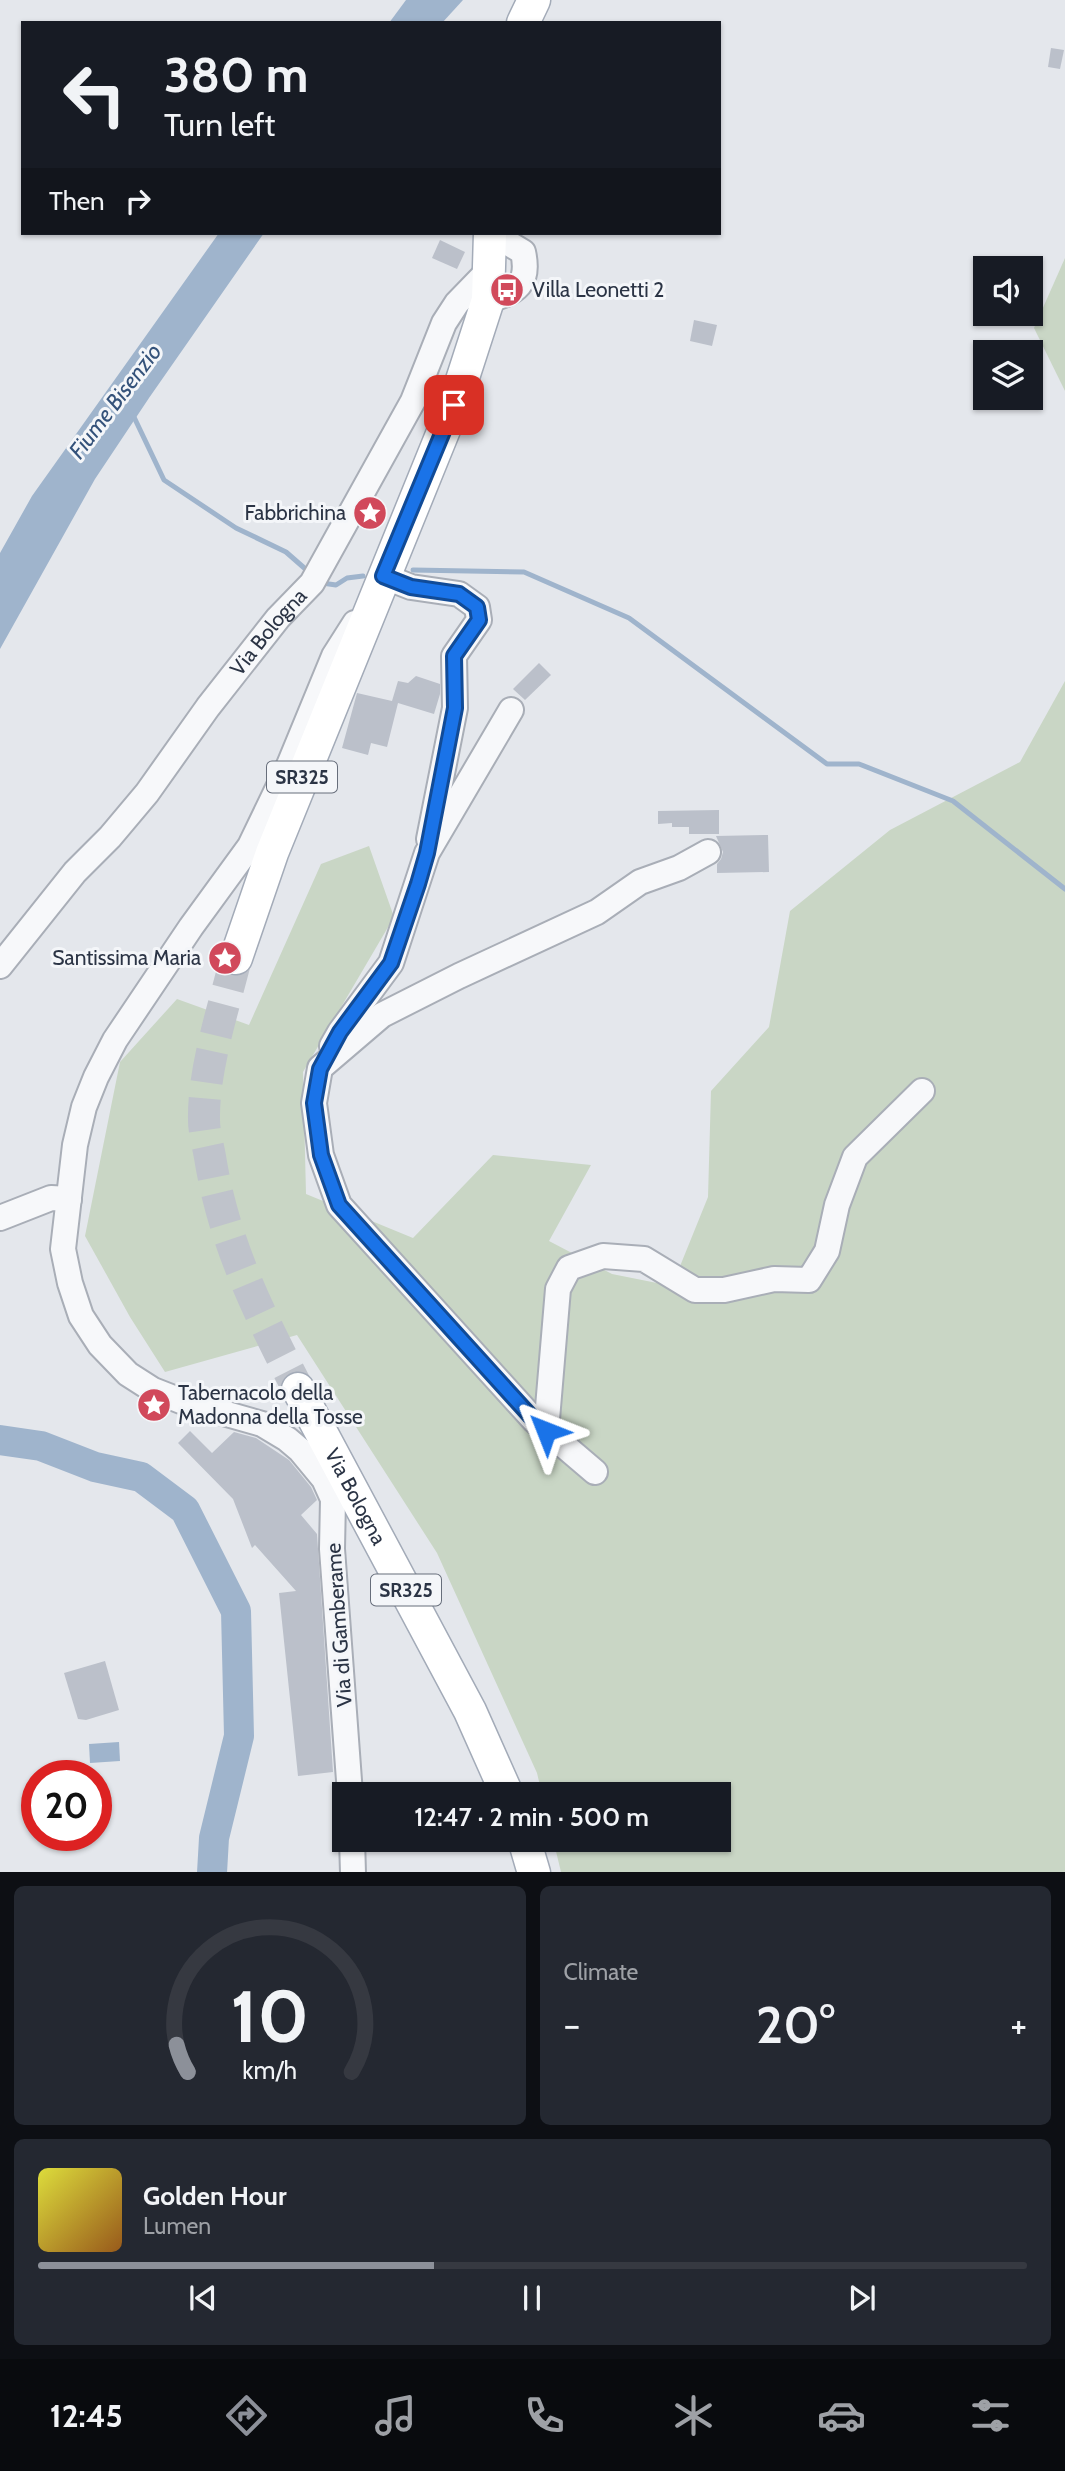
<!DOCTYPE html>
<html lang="en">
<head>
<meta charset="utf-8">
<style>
	body { margin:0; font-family:Cabin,sans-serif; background:#242831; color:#f1f3f6; height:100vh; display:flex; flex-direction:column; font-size:26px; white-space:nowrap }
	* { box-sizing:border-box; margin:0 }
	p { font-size:23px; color:#9ea1a6 }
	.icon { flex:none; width:38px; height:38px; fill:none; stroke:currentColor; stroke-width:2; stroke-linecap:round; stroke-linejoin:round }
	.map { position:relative; height:1872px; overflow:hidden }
	.details { display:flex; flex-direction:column; gap:14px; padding:14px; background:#0d0f14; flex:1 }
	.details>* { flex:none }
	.top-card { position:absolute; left:21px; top:21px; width:700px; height:214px; border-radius:0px; box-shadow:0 2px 5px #0004; background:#171b24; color:#f1f3f6; overflow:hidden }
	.buttons { position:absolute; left:973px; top:256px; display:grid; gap:14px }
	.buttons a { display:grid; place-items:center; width:70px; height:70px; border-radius:0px; background:#171b24; box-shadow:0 2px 5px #0004; font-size:35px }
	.speed { position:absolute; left:21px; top:1760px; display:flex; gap:14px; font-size:35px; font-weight:700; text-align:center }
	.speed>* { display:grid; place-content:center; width:91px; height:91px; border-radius:50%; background:#171b24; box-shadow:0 2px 5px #0004; line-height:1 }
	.speed .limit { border:10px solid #d22; background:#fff; color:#111 }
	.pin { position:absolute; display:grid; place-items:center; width:60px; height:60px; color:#fff; margin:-30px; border-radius:14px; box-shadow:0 4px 10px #0006 }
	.me { position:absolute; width:77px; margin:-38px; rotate:315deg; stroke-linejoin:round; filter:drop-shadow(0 0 5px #0008) }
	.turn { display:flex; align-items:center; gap:24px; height:147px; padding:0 28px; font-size:32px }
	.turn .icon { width:91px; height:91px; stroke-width:2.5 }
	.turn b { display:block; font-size:49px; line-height:60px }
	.then { display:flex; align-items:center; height:66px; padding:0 28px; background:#0003; gap:14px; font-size:26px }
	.big { font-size:52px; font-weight:600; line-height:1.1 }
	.details .tile { flex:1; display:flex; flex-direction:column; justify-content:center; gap:10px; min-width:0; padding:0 24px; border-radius:10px; background:#242831 }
	.details .dial { align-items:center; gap:0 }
	.dial svg { height:182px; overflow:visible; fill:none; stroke:#363941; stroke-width:7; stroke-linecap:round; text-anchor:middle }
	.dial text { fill:#f1f3f6; stroke:none }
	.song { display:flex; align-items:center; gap:21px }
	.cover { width:84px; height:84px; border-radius:10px; background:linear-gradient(135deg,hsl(60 70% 55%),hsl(30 70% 35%)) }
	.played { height:7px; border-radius:4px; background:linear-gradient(90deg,#8c9099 40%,#363941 40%) }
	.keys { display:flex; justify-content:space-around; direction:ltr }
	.heat { display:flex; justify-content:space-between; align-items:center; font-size:38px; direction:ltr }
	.details .tiles { flex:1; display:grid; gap:14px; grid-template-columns:1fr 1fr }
	.tile:last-child { grid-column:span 2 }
	.trip { position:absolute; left:332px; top:1782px; width:399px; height:70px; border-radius:0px; background:#171b24; box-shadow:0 2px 5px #0004; font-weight:600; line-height:70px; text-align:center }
	.dock { display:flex; height:112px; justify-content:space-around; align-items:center; background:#090b0e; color:#9ea1a6 }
	.dock .icon { width:49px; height:49px }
	.dock .active { color:#8c9099 }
	.dock b { font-size:32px; color:#f1f3f6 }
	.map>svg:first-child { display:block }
</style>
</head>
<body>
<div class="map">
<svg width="1065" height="1873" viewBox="0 0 1065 1873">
	<rect width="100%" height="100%" fill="#e4e7ec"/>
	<g fill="#c9d6c5">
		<polygon points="1065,258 1065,391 1034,328"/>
		<polygon points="1065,681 1065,1872 561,1872 553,1839 719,1839 719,1794 542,1794 537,1773 437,1553 297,1335 165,1372 130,1317 85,1236 120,1062 177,999 249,1025 321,864 369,846 394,917 303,1072 306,1194 413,1238 493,1155 591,1165 549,1241 612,1274 672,1286 708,1197 711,1091 769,1027 790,911 890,830 1020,762"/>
	</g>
	<g fill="#9fb4cc">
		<polygon points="406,0 463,0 442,23 389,23"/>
		<polygon points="219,233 264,233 149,398 95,479 0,649 0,553 32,496"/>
		<polygon points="119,1742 120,1761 90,1763 89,1744"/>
	</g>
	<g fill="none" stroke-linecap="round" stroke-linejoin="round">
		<g stroke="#9fb4cc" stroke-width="5">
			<polyline points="133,415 164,480 236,528 286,552 310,573"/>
			<polyline points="413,570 524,572 629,618 827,764 859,764 953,801 1065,889"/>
			<polyline points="322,583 336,585 347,578 363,576"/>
		</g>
		<polyline stroke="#9fb4cc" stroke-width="30" points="0,1440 41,1446 95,1467 141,1477 185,1510 236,1611 239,1736 214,1838 212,1873"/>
	</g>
	<g fill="#bbc0ca">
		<polygon points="1051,48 1064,50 1060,69 1048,67"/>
		<polygon points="440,240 465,252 457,269 432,258"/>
		<polygon points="694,320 717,325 712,346 690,341"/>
		<polygon points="539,663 551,675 525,700 513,689"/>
		<polygon points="416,676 440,684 440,694 434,714 398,703 387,747 371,743 368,755 342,748 357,693 392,701 398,681 408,683"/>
		<polygon points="719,810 719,834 689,834 689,827 672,827 672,823 658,824 658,811"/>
		<polygon points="768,835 769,872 717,873 717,864 721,859 723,852 716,836"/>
		<polygon points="190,1431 212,1453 234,1432 256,1438 289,1460 311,1487 317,1500 301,1515 317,1534 333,1772 298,1776 279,1593 296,1591 255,1545 252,1548 233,1499 178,1443"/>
		<polygon points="105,1661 119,1710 86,1720 78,1719 64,1673"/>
	</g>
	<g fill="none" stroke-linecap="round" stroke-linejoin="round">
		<path stroke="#bfc3cb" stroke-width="32" stroke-dasharray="32 16" stroke-linecap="butt" d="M236 958C224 1007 203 1069 204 1120 204 1132 208 1145 210 1157 224 1244 258 1311 298 1389"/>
		<g stroke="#a9aeb7" stroke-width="28">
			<g id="minor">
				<path d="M488 300C517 293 530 283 523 252L503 240 490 236"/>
				<polyline points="383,576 411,587 459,594 477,607 479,620 454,656 455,708 429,839"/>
				<path id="s1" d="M0 966 75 872 110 837 147 793 208 707 278 618 312 583 413 401 444 323 457 303 489 270"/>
				<polyline points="332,1046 340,1032 391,963 427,853 511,710"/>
				<polyline points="0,1218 51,1198 69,1199"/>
				<polyline points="546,1431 558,1289 569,1268 603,1256 644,1259 695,1290 724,1290 774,1279 809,1280 827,1251 837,1205 855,1157 922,1091"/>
				<polyline points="595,1472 534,1420 339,1205 321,1155 314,1103 320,1068 382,1015 459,976 597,912 640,882 679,868 708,852"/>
				<polyline points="350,1794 332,1549 333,1499 324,1479 300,1450 287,1439 262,1424 181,1401 153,1390 128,1374 100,1345 81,1316 70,1283 63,1249 75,1145 84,1107 96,1077 115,1040 191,927 250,846 289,765 334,656 355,623"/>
				<polyline points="352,1839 353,1873"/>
			</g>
		</g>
		<g stroke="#a3abb8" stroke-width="35">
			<g id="major">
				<polyline points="523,23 534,0"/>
				<polyline points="236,958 272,853 454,405 488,300 490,233"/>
				<path id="s2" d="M298 1389 470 1711 507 1794"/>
				<polyline points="524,1839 534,1873"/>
			</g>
		</g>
		<use href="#minor" stroke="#f7f8fa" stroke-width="24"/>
		<use href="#major" stroke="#fff" stroke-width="32"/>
	</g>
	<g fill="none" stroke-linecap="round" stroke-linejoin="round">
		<g stroke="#114b97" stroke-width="18">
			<polyline id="route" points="454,405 383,576 411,587 459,594 477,607 479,620 454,656 455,708 427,853 418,884 391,963 340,1032 320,1069 314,1103 321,1155 339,1205 534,1420 546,1431"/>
		</g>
		<use href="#route" stroke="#1a73e8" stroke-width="12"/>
	</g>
	<defs>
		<g id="bus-disc" transform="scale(1.75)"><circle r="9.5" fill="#d1495b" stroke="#f4f6f9"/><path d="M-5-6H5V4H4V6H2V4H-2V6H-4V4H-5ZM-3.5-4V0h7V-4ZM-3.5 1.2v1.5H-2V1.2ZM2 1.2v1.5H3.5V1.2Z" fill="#fff"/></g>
		<g id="sight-disc" transform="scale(1.75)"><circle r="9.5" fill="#d1495b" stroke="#f4f6f9"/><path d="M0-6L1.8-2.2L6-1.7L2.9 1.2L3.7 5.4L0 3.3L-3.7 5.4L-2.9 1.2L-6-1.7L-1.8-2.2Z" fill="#fff"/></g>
	</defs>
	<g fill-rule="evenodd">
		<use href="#bus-disc" x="507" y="290"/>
		<use href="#sight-disc" x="370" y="513"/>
		<use href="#sight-disc" x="225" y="958"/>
		<use href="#sight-disc" x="154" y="1405"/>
	</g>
	<g text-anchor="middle" stroke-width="6" stroke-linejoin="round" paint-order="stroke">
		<g fill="#f4f6f9" stroke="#676e7b" stroke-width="2">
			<rect x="267" y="761.5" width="70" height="31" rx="5"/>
			<rect x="371" y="1574.5" width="70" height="31" rx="5"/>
		</g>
		<g font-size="19" font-weight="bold" fill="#2b3445">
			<text x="302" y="784">SR325</text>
			<text x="406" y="1597">SR325</text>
		</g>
		<g font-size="21" fill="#2b3445" stroke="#f4f6f9" text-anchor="start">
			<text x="532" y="297">Villa Leonetti 2</text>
			<text x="346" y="520" text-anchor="end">Fabbrichina</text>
			<text x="201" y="965" text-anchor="end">Santissima Maria</text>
			<text x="178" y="1400">Tabernacolo della<tspan x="178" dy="24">Madonna della Tosse</tspan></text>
		</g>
		<g font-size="21" fill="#2b3445" stroke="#f4f6f9">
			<text dy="7" stroke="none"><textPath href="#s1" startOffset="429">Via Bologna</textPath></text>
			<text dy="7" stroke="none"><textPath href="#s2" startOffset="122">Via Bologna</textPath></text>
			<text transform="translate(339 1625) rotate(-94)" y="7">Via di Gamberame</text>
		</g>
		<g font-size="23" font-style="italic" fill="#34527a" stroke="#f4f6f9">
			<text transform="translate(115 401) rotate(-53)" y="8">Fiume Bisenzio</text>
		</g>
	</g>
</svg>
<div class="buttons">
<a><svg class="icon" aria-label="sound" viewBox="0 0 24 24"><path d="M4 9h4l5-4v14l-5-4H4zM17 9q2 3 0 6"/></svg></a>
<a><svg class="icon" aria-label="layers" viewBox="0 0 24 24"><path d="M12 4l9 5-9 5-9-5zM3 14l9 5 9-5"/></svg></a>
</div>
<div class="speed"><div class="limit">20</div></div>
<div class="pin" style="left:454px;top:405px;background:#d93025"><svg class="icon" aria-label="arrive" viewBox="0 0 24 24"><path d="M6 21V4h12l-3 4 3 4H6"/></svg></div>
<svg class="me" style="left:546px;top:1431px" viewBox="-20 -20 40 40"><path d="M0-17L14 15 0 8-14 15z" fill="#1a73e8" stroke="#fff" stroke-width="4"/></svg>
<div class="trip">12:47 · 2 min · 500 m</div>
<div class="top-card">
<div class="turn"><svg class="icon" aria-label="left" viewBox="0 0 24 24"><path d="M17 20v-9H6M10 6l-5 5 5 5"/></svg><div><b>380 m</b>Turn left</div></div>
<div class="then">Then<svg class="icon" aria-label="right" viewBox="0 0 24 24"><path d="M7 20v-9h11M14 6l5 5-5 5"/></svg></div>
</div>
</div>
<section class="details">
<div class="tiles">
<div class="tile dial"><svg viewBox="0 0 100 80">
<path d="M14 69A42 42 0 1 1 86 69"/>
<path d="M14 69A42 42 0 0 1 9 57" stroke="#8c9099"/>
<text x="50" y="56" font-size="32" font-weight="700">10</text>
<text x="50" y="72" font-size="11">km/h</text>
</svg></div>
<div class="tile"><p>Climate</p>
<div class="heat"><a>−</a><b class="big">20°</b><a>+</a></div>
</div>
<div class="tile">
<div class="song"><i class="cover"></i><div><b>Golden Hour</b><p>Lumen</p></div></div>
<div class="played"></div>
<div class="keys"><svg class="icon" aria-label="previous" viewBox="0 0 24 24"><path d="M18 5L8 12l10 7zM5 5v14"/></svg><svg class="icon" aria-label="pause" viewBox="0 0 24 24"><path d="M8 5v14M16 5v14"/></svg><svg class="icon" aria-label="next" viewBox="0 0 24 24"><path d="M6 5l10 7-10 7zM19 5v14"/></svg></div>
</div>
</div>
</section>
<nav class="dock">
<b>12:45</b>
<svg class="icon active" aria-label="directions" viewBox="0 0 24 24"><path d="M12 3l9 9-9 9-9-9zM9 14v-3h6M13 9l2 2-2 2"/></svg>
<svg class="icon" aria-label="music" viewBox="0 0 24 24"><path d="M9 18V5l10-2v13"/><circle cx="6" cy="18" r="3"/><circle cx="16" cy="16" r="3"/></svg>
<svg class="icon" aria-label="phone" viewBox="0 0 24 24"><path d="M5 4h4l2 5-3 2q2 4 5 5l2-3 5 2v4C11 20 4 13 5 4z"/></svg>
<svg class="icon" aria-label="climate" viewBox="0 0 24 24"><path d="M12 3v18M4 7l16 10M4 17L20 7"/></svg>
<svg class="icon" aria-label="car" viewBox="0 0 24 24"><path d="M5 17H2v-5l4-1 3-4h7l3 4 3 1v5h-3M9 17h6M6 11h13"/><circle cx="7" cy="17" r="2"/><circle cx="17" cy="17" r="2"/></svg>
<svg class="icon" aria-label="filters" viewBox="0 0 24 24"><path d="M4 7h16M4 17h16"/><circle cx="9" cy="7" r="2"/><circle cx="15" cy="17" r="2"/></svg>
</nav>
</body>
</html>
